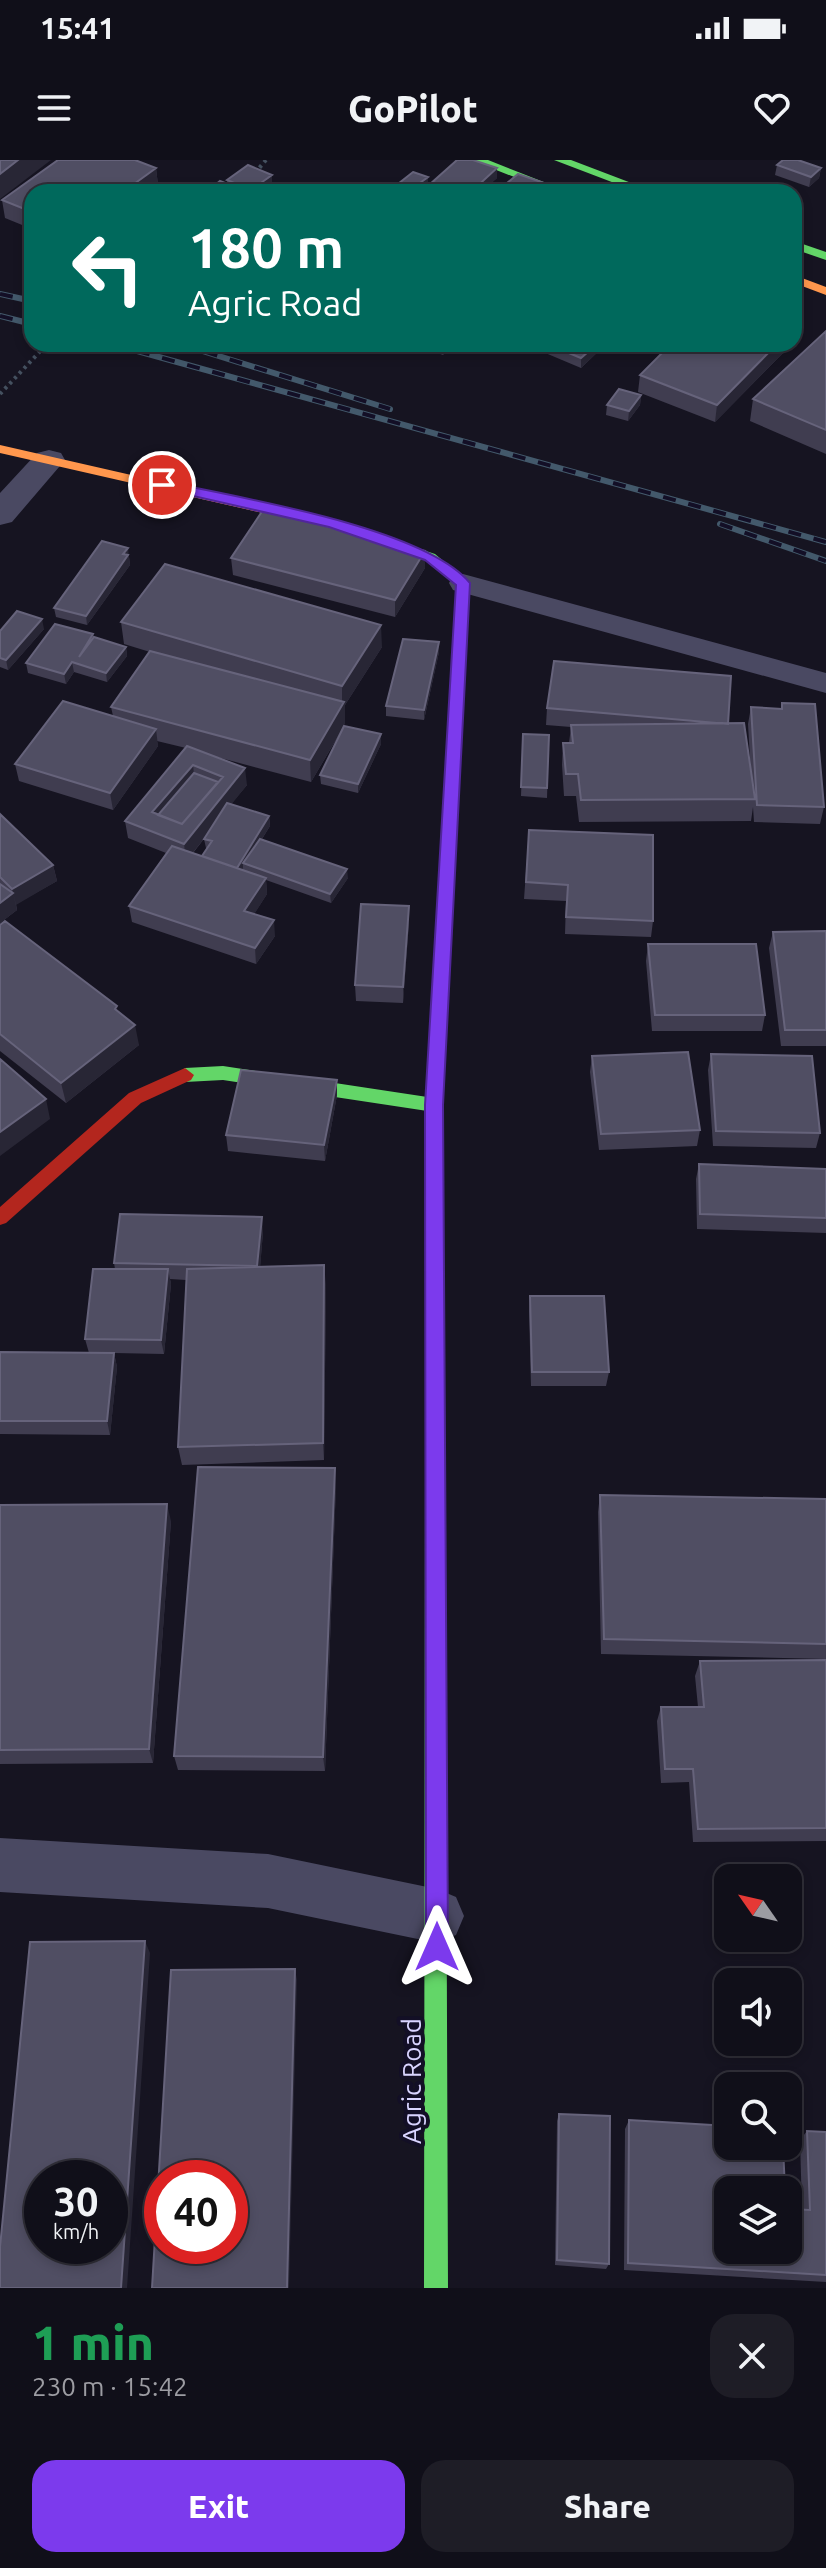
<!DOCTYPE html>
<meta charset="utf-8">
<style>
body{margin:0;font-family:Ubuntu,sans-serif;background:#1e1d26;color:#f1f3f6;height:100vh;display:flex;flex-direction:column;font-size:30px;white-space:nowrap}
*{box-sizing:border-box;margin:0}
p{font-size:26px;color:#9c9ca2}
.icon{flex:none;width:44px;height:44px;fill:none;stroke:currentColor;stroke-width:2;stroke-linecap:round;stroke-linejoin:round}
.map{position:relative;height:2128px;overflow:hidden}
.drawer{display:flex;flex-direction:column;background:#100f19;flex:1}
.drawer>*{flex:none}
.banner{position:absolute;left:24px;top:24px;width:778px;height:168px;border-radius:24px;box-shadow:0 4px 12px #0003,0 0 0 2px #302f38;background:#00695c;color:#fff;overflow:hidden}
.needle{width:52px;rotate:304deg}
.controls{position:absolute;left:714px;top:1704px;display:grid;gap:16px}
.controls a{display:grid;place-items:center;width:88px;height:88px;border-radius:16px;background:#100f19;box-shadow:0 4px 12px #0003,0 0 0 2px #302f38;font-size:40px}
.speed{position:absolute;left:24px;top:2000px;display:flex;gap:16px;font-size:40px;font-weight:700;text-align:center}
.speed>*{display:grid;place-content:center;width:104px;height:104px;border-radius:50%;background:#100f19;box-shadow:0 4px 12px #0003,0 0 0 2px #302f38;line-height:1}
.speed small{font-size:20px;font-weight:400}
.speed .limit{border:12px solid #d22;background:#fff;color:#111}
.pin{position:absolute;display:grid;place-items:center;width:68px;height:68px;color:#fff;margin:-34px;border:4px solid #fff;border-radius:50%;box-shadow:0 2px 8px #0007}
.me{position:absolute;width:88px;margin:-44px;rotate:0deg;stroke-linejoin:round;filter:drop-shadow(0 0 6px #0008)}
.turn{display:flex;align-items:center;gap:28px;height:168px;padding:0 32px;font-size:36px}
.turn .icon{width:104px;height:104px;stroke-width:2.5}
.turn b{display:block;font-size:56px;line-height:68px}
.round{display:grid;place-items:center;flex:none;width:84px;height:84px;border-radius:24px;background:#1e1d26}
.overview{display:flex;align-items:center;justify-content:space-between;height:136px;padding:0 32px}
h1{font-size:48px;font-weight:800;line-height:60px;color:#1e9e55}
.primary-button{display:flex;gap:16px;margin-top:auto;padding:16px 32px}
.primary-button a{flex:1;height:92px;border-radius:24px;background:#7c3aed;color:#fff;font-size:32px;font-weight:800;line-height:92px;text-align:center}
.primary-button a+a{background:#1e1d26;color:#f1f3f6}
.status{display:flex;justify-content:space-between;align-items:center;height:56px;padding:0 40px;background:#100f19;direction:ltr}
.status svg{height:22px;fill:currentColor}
header{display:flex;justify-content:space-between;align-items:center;height:104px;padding:0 32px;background:#100f19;font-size:36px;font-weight:800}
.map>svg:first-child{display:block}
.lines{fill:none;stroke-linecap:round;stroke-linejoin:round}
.path{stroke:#44505f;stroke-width:4;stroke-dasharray:3 4;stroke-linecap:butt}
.lane{fill:#4a4962;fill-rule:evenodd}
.street{fill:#4a4962;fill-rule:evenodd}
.fast{fill:#63d668;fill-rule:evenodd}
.slow{fill:#ff974d;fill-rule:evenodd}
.jam{fill:#b3261e;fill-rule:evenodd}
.rail-casing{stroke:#43596b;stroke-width:6}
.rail{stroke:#130f26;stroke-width:4;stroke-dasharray:13;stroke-linecap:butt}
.wall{fill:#403d50;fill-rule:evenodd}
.shaded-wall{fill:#282635}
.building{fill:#504e63;stroke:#66637b;stroke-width:2;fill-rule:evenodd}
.route{fill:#7c3aed;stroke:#51269a;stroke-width:2}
.labels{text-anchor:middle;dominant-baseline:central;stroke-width:8;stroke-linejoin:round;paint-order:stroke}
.street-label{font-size:26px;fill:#d9d4ff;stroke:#130f26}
</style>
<div class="status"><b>15:41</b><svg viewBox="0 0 49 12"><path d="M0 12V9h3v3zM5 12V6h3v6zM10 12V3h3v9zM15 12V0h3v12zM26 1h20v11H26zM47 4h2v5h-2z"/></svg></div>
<header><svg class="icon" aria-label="menu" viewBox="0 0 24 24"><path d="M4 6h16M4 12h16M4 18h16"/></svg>GoPilot<svg class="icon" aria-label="heart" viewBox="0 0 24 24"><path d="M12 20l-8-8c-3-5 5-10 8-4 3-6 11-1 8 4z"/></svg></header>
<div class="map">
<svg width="826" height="2128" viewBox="0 0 826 2128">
<rect width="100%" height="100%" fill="#161421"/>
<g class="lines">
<path class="path" d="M255,13L266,0
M0,234L47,184"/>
<path class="lane" d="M463,414L826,513V533L453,430L449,423L453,416Z"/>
<path class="street" d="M49,290L61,293L65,300L12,362L0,365V333L37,293Z
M0,1678L268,1694L437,1729L456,1737L464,1756L456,1775L437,1783L268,1748L0,1732Z"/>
<path class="fast" d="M471,0H488L569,32H552Z
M554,0H571L655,32H638Z
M794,81L826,92V100L794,89Z
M346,364L435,394L470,423L446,874L438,881L430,874L456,425L425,400L341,371L339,368Z
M223,906L434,938L443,945L434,952L223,920L185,922L176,915L185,908Z
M435,1308L442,1311L445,1317L448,2128H424L425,1317L428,1311Z"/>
<path class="slow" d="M794,115L826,127V135L794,123Z
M0,285L346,364L353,368L346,372L0,293Z
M438,867L446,874L443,945L445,1317L442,1323L435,1326L428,1323L425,1317V945L430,874Z"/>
<path class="jam" d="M185,908L194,915L191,920L141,943L6,1063L0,1065V1047L129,933Z"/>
<defs>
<path id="rail" d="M0,134L32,141
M0,156L32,164
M112,184L826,382
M180,184L390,249
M720,364L826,401"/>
</defs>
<use href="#rail" class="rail-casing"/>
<use href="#rail" class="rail"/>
</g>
<path class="wall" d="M58,0H135L156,8L158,25L148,32H32V69L5,58L2,40Z
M777,5L821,8L819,18L809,27L775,15Z
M497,8V18L481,32H398V24L428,26Z
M227,20L272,24L262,32H207L227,24Z
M826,171V294L750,261L753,239Z
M413,184H455L443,195Z
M524,184H606L604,185L603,187L581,208Z
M788,188L715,262L638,232L640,215Z
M641,235L640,245L628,261L606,255L607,245Z
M129,397L130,405L87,465L56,457L54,448Z
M231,398L425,408L395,457L233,415Z
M121,462L382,487L345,545L344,566L381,574V584L358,633L321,624L320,615L343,568L311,622L213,596L247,625L231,644L269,656L270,666L262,679L348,718L331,743L266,720L267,734L254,754L275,776L256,804L132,762L129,746L166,693L128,678L125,661L186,588L157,581L158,586L113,650L19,621L15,604L113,556L111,547L150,492L124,484ZM207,675L204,679L206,688H207L202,696L193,693Z
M44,469L8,510L0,507V471Z
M93,474L94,478L126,487L127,496L107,522L74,512L66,524L28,513L26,503Z
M439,482V492L424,560L386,556V546Z
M782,543L824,647L820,664L754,662L753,647L751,661L579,662L576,636H564L562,605L563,583H569L571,567L546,565L547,548L728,564L751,616L748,564L751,547L781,549Z
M523,574L549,575L547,638L521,636Z
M0,654L53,705L57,721L16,744L17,750L0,763Z
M529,670L653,761L651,777L565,774L566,741L524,739Z
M409,762L403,843L356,841L355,825Z
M0,765L118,851L139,885L66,943L0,891Z
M826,771V886H781L769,788L773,772Z
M648,784L765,855L762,871H652L646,801Z
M711,894L820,973L816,988L713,986L708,910Z
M592,896L700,970L697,986L599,990L590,912Z
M337,920V935L325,1001L228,991L226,975Z
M699,1004L826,1009V1073L697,1069L696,1019Z
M263,1072L260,1107L326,1124L324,1300L182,1305L178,1287L186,1120L170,1119L171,1124L164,1194L114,1193L117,1207L110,1275L0,1274V1192L89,1193L85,1179L115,1109L114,1103Z
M530,1136L609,1212L606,1226H531L529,1151Z
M336,1325L325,1611L178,1610L174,1596Z
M600,1335L826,1339V1499L601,1494L598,1352Z
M0,1345L171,1361L153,1603L0,1604Z
M826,1500V1681L693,1682L689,1622L661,1623L657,1561L661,1547H698L695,1516L700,1501Z
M559,1954L609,2104L606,2109L555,2105L557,1961Z
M629,1960L728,2090L802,2050L800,1980L807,1971L826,1972V2122L624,2110L625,1969Z"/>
<path class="shaded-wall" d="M18,0H51L0,39V14Z
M156,8L158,25L148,32H123Z
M497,8V18L481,32H471Z
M821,8L819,18L809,27L811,17Z
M272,15V24L262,32H252L251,30Z
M428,17V27L420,23Z
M443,184H455L443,195Z
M597,184H604L603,187L581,208V198Z
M777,184H789L788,188L715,262L717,245Z
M641,235L640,245L628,261L629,251Z
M128,388L130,405L87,465L86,456Z
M425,391V408L395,457V440Z
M42,459L44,469L8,510L6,500Z
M381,465L382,487L345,545V564L311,622L310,600L342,545V526Z
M439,482V492L424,560V550Z
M126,487L127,496L107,522L106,513Z
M72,502L74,512L66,524L64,514Z
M156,569L158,586L113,650L110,633Z
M381,574V584L358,633V624Z
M193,605L195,622L160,663L152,652Z
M245,608L247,625L186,701L184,684Z
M269,656L270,666L246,704L243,703V708L238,717L237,708Z
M53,705L57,721L16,745L12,729Z
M347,709L348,718L331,743L330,734Z
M266,718L267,734L246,767L244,751Z
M13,733L17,750L0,763V743Z
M409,746V762L403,843V827Z
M274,760L275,776L256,804L255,788Z
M135,865L139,885L66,943L61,923Z
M337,920V935L325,1001L324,985Z
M46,939L50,959L0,996V972Z
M262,1057L263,1072L259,1121L257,1106Z
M324,1105L326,1124L324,1300L323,1283Z
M168,1109L171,1124L164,1194L161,1180Z
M114,1193L117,1207L110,1275L107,1261Z
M335,1308L336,1325L325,1611L323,1597Z
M167,1344L171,1361L153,1603L149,1589Z
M145,1781L150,1793L127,2128H121Z
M295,1809L297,1820L289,2128H287Z"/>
<path class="building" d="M0,0H18L0,14Z
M58,0H135L156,8L123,32H32V52L2,40Z
M457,0H473L497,8L471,32H461L433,22L429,25Z
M783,0H798L821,8L811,17L777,5Z
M248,5L272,15L251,30L227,20Z
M413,12L428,17L420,23L428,26L421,32L398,24Z
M518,14L570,32H496Z
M220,21L248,32H207Z
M433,22L461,32H421Z
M826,171V270L753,239Z
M547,184H597L581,198Z
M671,184H777L717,245L640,215Z
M619,229L641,235L629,251L607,245Z
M263,350L425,391L395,440L231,398Z
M102,381L128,388L123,394L128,395L86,456L54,448Z
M165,404L381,465L342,526L121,462Z
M17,451L42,459L6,500L0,498V471Z
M55,464L93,474L79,497L94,477L126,487L106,513L72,502L64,514L26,503Z
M403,479L439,482L424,550L386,546Z
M150,491L344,542L310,600L111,547Z
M554,501L731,516L728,564L547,548Z
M63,541L156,569L110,633L15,604Z
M782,543L815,544L824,647L757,645L751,547L782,549Z
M744,563L755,639L581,640L578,614H566L563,583H573L571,565Z
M344,566L381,574L358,624L320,615Z
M523,574L549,575L547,628L521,627Z
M187,586L245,608L184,684L125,661ZM193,605L223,617L182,664L152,652Z
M194,613L218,622L182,664L158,655Z
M227,643L269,656L237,708L202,696L212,681L204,679Z
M0,654L53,705L12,729L0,717Z
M529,670L653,675V761L566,757L568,725L526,722Z
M260,679L347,709L330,734L243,703Z
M172,686L266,718L244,751L274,760L255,788L129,746Z
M0,724L13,733L0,743Z
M361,744L409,746L403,827L355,825Z
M5,761L117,846L115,849L135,865L61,923L0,874V765Z
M826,771V870H785L773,772Z
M648,784H756L765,855H655Z
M688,892L700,970L601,974L592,896Z
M711,894L812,896L820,973L716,971Z
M0,899L46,939L0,972Z
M241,910L337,920L324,985L226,975Z
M699,1004L826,1009V1058L700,1054Z
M120,1054L262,1057L257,1106L114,1103Z
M324,1105L323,1283L178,1287L187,1109Z
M93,1109H168L161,1180L85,1179Z
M530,1136H604L609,1212H532Z
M0,1192L114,1193L107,1261H0Z
M198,1307L335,1308L323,1597L174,1596Z
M600,1335L826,1339V1484L604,1479Z
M167,1344L149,1589L0,1590V1345Z
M826,1500V1668L698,1669L693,1609H665L661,1547H704L700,1501Z
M145,1781L121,2128H0V2087L30,1782ZM42,2018H110V2086H42Z
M295,1809L287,2128H152L171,1810ZM162,2018H230V2086H162Z
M559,1954L610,1956L609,2104L557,2100Z
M629,1960L728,1966V1986H783L785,2030H728V2090H788V2049L810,2050L807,1971L826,1972V2115L628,2103Z"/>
<path class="route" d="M162,321C236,337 424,367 470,423L443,945L448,1787L445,1795L437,1798L429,1795L426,1787L425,945L456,425L425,400L329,367L158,328L156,325Z"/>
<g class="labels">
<g class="street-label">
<text transform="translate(411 1921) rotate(-90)">Agric Road</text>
</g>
</g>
</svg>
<div class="controls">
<a><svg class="needle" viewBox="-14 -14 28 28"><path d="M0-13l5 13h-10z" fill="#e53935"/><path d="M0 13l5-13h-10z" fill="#9c9ca2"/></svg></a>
<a><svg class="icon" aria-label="sound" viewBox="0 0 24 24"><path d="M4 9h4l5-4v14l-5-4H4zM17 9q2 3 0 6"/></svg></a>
<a><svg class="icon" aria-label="search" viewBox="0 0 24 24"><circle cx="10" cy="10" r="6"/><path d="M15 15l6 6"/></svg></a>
<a><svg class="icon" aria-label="layers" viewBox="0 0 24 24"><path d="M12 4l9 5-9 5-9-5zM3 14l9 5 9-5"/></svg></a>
</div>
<div class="speed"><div>30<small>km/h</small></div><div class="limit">40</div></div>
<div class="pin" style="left:162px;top:325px;background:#d93025"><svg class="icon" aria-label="arrive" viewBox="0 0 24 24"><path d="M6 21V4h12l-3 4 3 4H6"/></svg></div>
<svg class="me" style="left:437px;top:1787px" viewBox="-20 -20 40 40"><path d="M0-17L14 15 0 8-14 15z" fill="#7c3aed" stroke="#fff" stroke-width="4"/></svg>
<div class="banner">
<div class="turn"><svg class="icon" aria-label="left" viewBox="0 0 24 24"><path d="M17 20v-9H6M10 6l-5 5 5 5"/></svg><div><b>180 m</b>Agric Road</div></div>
</div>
</div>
<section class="drawer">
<div class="overview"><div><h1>1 min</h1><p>230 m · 15:42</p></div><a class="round"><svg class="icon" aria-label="close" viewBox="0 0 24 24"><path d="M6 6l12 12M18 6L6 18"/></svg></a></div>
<div class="primary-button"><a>Exit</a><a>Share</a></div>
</section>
